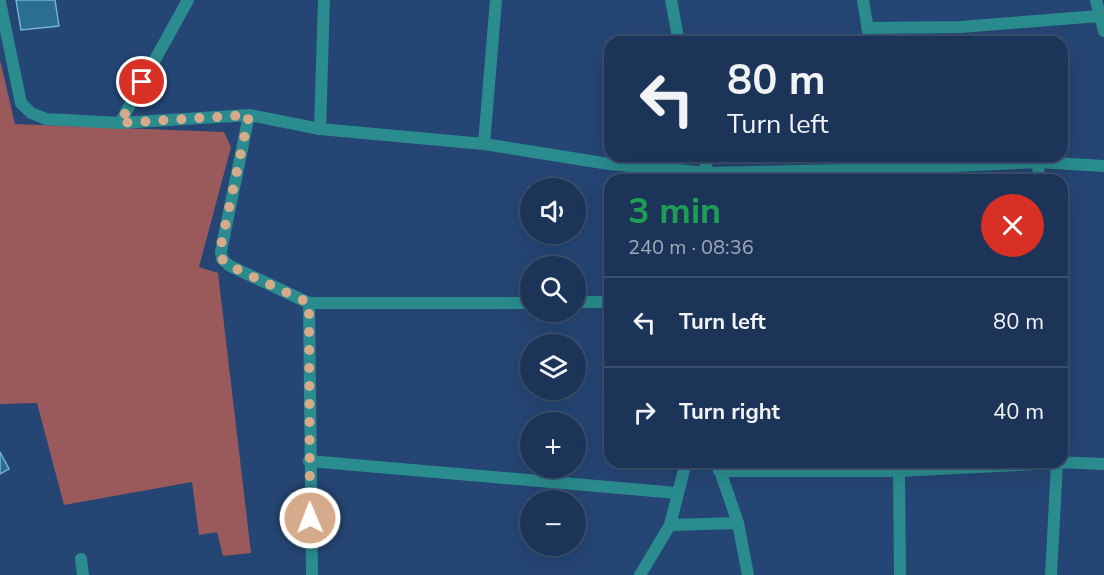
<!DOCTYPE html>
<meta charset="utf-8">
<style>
body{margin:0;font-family:"Nunito Sans",sans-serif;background:#293f61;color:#f1f3f6;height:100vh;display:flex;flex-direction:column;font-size:22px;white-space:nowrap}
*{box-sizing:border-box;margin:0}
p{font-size:20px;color:#a0aaba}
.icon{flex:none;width:33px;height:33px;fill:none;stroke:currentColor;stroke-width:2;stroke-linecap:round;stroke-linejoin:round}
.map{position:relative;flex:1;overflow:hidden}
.details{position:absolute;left:604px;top:174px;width:464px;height:294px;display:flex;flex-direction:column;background:#1c3457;border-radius:18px;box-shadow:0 6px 24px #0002,0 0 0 2px #3a4f6d}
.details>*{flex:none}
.banner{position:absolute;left:604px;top:36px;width:464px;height:126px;border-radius:18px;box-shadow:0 6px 24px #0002,0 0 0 2px #3a4f6d;background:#1c3457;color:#f1f3f6;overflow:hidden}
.buttons{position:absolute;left:520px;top:178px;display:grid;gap:12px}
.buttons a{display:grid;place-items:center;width:66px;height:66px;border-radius:50%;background:#1c3457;box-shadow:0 6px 24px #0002,0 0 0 2px #3a4f6d;font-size:30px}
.pin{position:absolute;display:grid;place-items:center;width:51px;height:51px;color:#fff;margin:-26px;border:3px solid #fff;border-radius:50%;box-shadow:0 2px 6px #0007}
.me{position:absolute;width:66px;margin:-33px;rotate:359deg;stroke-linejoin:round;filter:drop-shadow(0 0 4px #0008)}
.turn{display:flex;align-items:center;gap:21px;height:126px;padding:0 24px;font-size:27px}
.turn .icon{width:78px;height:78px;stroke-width:2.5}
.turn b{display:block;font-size:42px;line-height:51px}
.round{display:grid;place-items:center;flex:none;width:63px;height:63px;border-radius:32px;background:#293f61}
.overview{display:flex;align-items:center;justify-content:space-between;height:102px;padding:0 24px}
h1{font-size:36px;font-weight:700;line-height:45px;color:#1e9e55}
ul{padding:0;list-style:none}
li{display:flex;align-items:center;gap:18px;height:90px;padding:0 24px;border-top:2px solid #3a4f6d}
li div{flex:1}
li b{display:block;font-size:22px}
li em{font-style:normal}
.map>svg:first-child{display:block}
.green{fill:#9a595b}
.building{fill:#2c6d93;stroke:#71b2db;stroke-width:1.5}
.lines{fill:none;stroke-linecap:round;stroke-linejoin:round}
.street{stroke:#2a8c8f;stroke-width:12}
.route{stroke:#d6ab8b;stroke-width:10;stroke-dasharray:0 18}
</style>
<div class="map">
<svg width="1104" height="575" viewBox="0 0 1104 575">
<rect width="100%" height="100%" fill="#254574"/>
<path class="green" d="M0,60L15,124L224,132L231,147L199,267L218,273L251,553L223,556L217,532L199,535L192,482L64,505L37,403L0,404Z"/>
<path class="building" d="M16,0H55L59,26L21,30Z
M0,452L9,469L0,474Z"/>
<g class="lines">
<path class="street" d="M671,0L679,42
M863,0L870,42
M1096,0L1104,31
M0,2L21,103L31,113L46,119L120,123L249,115L320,129L484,144L609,164L708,173L893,169L891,156
M867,28L961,27L1099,16
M249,115L221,251L222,259L230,266L309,303H531
M120,123L188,0
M320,129L324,0
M484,144L496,0
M704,156L709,178
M622,161L646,156
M1038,162L1039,180
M893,169L1038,162L1104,166
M576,302H610
M309,303L312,575
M309,461L677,493
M717,462L738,523L748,575
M1057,462L1104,464
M719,471H899L1057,463L1051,575
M899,471L900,575
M670,525L738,523
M81,559L83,575
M640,575L670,525L686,462"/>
</g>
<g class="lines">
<path class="route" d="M142,82L120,123L249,115L220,250L222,259L230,266L309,303L310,518"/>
</g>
</svg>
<div class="buttons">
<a><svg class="icon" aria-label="sound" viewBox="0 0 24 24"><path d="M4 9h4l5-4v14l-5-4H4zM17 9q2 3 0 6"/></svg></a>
<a><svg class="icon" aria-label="search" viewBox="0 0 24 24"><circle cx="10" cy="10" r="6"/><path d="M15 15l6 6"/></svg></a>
<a><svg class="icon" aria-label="layers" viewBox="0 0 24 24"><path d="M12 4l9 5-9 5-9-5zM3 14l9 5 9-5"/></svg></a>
<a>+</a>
<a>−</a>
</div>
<div class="pin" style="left:142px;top:82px;background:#d93025"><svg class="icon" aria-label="arrive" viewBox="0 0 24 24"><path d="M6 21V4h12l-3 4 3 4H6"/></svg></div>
<svg class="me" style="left:310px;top:518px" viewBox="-20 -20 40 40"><circle r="17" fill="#d6ab8b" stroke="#fff" stroke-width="3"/><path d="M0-11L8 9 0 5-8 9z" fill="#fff"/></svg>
<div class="banner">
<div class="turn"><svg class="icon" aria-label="left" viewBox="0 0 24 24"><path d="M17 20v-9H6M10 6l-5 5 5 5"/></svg><div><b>80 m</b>Turn left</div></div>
</div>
<section class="details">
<div class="overview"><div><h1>3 min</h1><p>240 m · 08:36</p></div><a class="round" style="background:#d93025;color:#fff"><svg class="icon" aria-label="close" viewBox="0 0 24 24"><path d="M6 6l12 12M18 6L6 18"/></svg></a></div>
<ul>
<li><svg class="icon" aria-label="left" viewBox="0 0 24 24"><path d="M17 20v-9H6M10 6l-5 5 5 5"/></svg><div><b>Turn left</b></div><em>80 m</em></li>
<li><svg class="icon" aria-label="right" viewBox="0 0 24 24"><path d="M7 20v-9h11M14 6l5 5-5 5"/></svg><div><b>Turn right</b></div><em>40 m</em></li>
</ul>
</section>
</div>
